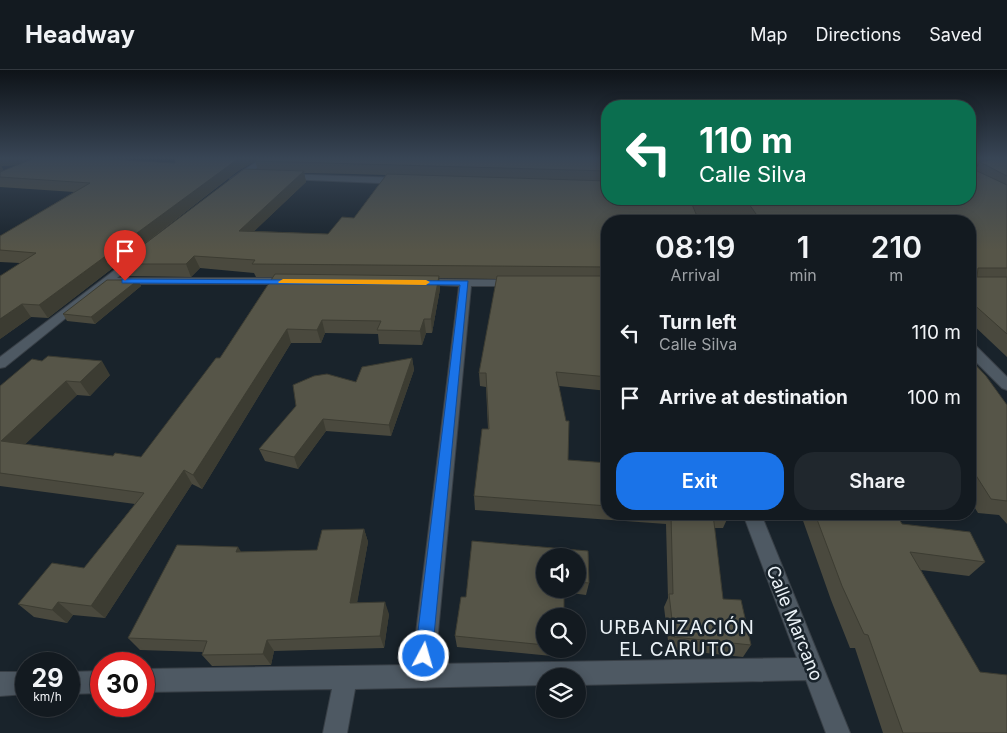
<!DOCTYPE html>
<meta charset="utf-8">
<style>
body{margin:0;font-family:Inter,sans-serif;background:#20272d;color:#f1f3f6;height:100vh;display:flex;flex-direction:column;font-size:19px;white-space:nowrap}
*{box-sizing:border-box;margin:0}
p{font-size:16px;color:#9da1a5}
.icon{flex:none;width:28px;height:28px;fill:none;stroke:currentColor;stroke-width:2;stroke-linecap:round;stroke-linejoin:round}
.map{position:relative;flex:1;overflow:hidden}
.details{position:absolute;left:601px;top:145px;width:375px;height:305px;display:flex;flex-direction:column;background:#131a20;border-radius:20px;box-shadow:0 2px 12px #0003,0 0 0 1px #32383e}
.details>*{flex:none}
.hud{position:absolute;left:601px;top:30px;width:375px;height:105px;border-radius:20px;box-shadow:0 2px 12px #0003,0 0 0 1px #32383e;background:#0b6e4f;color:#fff;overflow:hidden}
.controls{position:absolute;left:536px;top:478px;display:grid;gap:10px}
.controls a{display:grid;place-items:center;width:50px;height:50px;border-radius:50%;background:#131a20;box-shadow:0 2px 12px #0003,0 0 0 1px #32383e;font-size:25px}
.speed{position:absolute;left:15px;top:582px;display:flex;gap:10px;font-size:25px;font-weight:700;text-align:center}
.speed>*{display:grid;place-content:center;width:65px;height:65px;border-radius:50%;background:#131a20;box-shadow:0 2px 12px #0003,0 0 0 1px #32383e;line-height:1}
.speed small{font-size:12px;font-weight:400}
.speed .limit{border:8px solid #d22;background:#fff;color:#111}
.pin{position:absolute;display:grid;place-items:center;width:42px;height:42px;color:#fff;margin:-51px -21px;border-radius:50% 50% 50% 0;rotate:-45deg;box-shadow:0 0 5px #0007}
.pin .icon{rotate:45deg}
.me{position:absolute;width:55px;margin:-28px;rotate:6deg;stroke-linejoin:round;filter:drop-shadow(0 0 4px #0008)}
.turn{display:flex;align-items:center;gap:18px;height:105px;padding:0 15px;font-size:22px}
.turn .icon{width:65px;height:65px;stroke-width:2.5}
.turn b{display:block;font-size:35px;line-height:42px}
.eta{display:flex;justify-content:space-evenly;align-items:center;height:85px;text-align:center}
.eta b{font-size:30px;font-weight:600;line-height:35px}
.cta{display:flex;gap:10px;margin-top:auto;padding:10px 15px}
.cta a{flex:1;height:58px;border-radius:20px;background:#1a73e8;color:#fff;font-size:20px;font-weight:600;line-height:58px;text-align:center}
.cta a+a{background:#20272d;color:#f1f3f6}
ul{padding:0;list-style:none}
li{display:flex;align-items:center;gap:15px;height:65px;padding:0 15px}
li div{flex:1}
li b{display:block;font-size:19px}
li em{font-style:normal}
header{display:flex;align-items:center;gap:30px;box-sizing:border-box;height:70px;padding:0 25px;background:#131a20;border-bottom:1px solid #32383e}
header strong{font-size:24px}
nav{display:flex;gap:28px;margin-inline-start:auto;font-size:18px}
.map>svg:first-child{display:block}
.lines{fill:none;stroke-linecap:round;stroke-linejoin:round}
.street-casing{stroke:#383f46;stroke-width:2}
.street{fill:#4e5963;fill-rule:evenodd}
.wall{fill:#4a493e;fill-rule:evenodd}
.shaded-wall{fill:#3c3c32}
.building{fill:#565548;stroke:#3c3c32}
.route{fill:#1a73e8;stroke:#114b97}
.slow{fill:#f59e0b}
.labels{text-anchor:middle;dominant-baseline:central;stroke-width:5;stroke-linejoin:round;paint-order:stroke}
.near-street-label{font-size:18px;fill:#ebf2f7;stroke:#19232b}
.near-neighbourhood-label{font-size:19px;letter-spacing:1px;fill:#ebf2f7;stroke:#19232b}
</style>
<header>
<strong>Headway</strong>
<nav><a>Map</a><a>Directions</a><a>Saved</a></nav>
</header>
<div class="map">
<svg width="1007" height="663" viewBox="0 0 1007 663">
<rect width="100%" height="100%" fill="#19232b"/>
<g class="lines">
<defs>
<path id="street" d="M262,88H271L236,113H230V109Z
M283,104L403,108L407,111L403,114L286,109L282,106Z
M136,184L141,187L140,189L117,208H289L295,211L289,214H108L5,297L0,298V287Z
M419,209L516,210L522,213L516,216H471L435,594L797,588L743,444H761L850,663H826L806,610L578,615V606H545V615L355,619L347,663H323L332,619L144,622V599L412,595L459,216L415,214V210Z
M970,274L975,275L1007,307V320L1002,318L970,286Z
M101,601V623L69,624V602Z
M0,602H26V624L0,626Z"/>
</defs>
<use href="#street" class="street-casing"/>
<use href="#street" class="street"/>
</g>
<path class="wall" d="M0,88L27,90L175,93V88H608V129L970,88H1007V287L970,252V151H749L746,146L696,144L608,151V321L559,316L568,390L608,393V444H729V445L723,458H714L723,529L751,575L743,587L669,579L664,537L668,528L666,454L475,440L474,426L488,359L486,317L480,316L479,303L497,209L439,208L440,219L432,263H426L422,275L379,274L378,264L325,263L321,273H291L202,419L192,414L105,548L73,545L67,553L34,547L18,534L84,498L135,434L0,416V316L110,305L90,326L77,325L25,374L113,386L141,387L220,288L273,207H256L254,203L200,198L191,207L124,206L118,194L48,248L31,247L0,269L20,193L0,192V166L74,122L0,117ZM255,91L258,100L137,180L238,101ZM979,94L975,100V95ZM17,95L4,101L1,96ZM304,103L353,104L386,105L354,148L328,164L254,161L306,112Z
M138,210L141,216L95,254L67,251L63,244Z
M412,288L414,300L391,366L326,361L298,399L265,391L259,379L356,312Z
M970,289L1007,335V454L999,445L978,443L970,430Z
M795,444H896L902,454L985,492L969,506L921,500L1007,663H883L855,578H850L831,530L801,445H796Z
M364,459L368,472L357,532L389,544L384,578L274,581L271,595L212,596L202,585L203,582L140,580L128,568L241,482L317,480Z
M472,471L588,481L589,513L586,525L564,522V546H545V579H563L562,587L457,577L455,566L461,527H466ZM545,486H578V519H545Z"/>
<path class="shaded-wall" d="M0,88H26L29,94L1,96L5,104L0,107Z
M241,88H261L238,101L48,248L39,235L235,91Z
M973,88H1007L980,92L979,94L970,96Z
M304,101L306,112L243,172L239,161Z
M194,186L200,198L191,207L186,194Z
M439,206L440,219L432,263L431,249Z
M138,210L141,216L95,254L91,247Z
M22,234L31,247L0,269V249Z
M424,249L426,263L422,275L420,261Z
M322,250L325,263L321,273L317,260Z
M287,259L291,273L202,419L193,405Z
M412,288L414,300L391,366L389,355Z
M102,291L110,305L90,326L80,312Z
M66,311L77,325L14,385L1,371Z
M323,349L326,361L298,399L294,387Z
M184,400L192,414L105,548L91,536Z
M364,459L368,472L355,545L350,533Z
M238,477L246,489L236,482Z
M58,532L73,545L67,553L52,540Z
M385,532L389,544L384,578L380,566Z
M267,570L274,581L271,595L263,584Z"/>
<path class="building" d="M34,88H91L175,93V88H241L235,91L39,235L22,234L0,249V206L36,183L0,180V166L90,113L0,107V102Z
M259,88H608V101L255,91Z
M970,88H974L975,100L1007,115V198H978L977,207H1007V264L970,231V151H761L749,134L691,132L699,151H608V197L252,194L255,190L194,186L186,194H118L244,99L304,101L239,161L328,164L342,147L354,148L387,104L608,111V129H970Z
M1000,88H1007V106L980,92Z
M275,204L439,206L431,249H424L420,261L377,260L381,251L322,250L317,260L287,259L193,405L184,400L91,536L58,532L52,540L18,534L52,493L84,498L144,423L0,403V316L32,289L42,291L48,286L102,291L80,312L66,311L1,371L113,386L115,383L141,387L216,288H220Z
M497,206H608V307L556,302L566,351H569L568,390L608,393V436L474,426L482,359H489L486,303H479Z
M107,210H138L91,247L63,244Z
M412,288L389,355L323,349L294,387L259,379L296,336L293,315L314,306L327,304L356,312L362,297Z
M970,289L986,306L1007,335V431L991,429L970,396Z
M671,444H729V445L713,444L723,529L741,530L751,575L674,567L669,524H673Z
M815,444H896L902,454L970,462L985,492L910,482L980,602L1007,605V663H903L868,565L864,564L842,516Z
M364,459L350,533L385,532L380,566L267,570L263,584L202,585L207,571L128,568L177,475L238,477L236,482L317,480L322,460Z
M472,471L588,481L589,513L578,512V486H545V519H564V546H545V575L455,566L461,527H466Z"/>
<linearGradient id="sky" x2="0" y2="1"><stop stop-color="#0e1318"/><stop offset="0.49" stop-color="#384555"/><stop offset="1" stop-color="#384555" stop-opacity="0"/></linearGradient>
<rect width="1007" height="180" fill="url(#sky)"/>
<path class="route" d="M122,209L468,211L432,586L430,592L424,595L418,592L415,586L460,215L125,213H122Z"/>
<path class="slow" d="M283,209L426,210L430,212L426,215L279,213L278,212Z"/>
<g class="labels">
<g class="near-street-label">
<text transform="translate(795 553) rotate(68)">Calle Marcano</text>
</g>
<g class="near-neighbourhood-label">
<text x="677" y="557">URBANIZACIÓN<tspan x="677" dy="22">EL CARUTO</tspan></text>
</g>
</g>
</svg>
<div class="controls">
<a><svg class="icon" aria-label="sound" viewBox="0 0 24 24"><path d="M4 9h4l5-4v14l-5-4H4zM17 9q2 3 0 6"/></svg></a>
<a><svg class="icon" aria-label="search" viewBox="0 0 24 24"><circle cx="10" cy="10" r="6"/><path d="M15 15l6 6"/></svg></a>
<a><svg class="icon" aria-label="layers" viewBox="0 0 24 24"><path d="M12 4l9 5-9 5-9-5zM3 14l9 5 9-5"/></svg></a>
</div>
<div class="speed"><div>29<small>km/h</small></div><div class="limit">30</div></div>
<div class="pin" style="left:125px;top:211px;background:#d93025"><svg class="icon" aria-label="arrive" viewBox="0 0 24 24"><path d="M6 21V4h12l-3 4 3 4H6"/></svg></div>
<svg class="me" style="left:424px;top:586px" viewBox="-20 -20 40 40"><circle r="17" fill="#1a73e8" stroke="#fff" stroke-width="3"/><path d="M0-11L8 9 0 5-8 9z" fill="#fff"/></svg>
<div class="hud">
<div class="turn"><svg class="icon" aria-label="left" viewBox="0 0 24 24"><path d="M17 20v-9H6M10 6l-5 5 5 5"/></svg><div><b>110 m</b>Calle Silva</div></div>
</div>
<section class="details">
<div class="eta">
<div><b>08:19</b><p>Arrival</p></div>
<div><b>1</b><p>min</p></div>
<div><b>210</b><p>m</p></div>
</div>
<ul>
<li><svg class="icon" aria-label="left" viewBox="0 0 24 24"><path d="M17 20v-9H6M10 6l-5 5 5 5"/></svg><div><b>Turn left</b><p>Calle Silva</p></div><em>110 m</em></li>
<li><svg class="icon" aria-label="arrive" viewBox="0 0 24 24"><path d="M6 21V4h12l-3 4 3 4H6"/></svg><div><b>Arrive at destination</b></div><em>100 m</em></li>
</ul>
<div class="cta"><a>Exit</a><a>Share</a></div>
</section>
</div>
